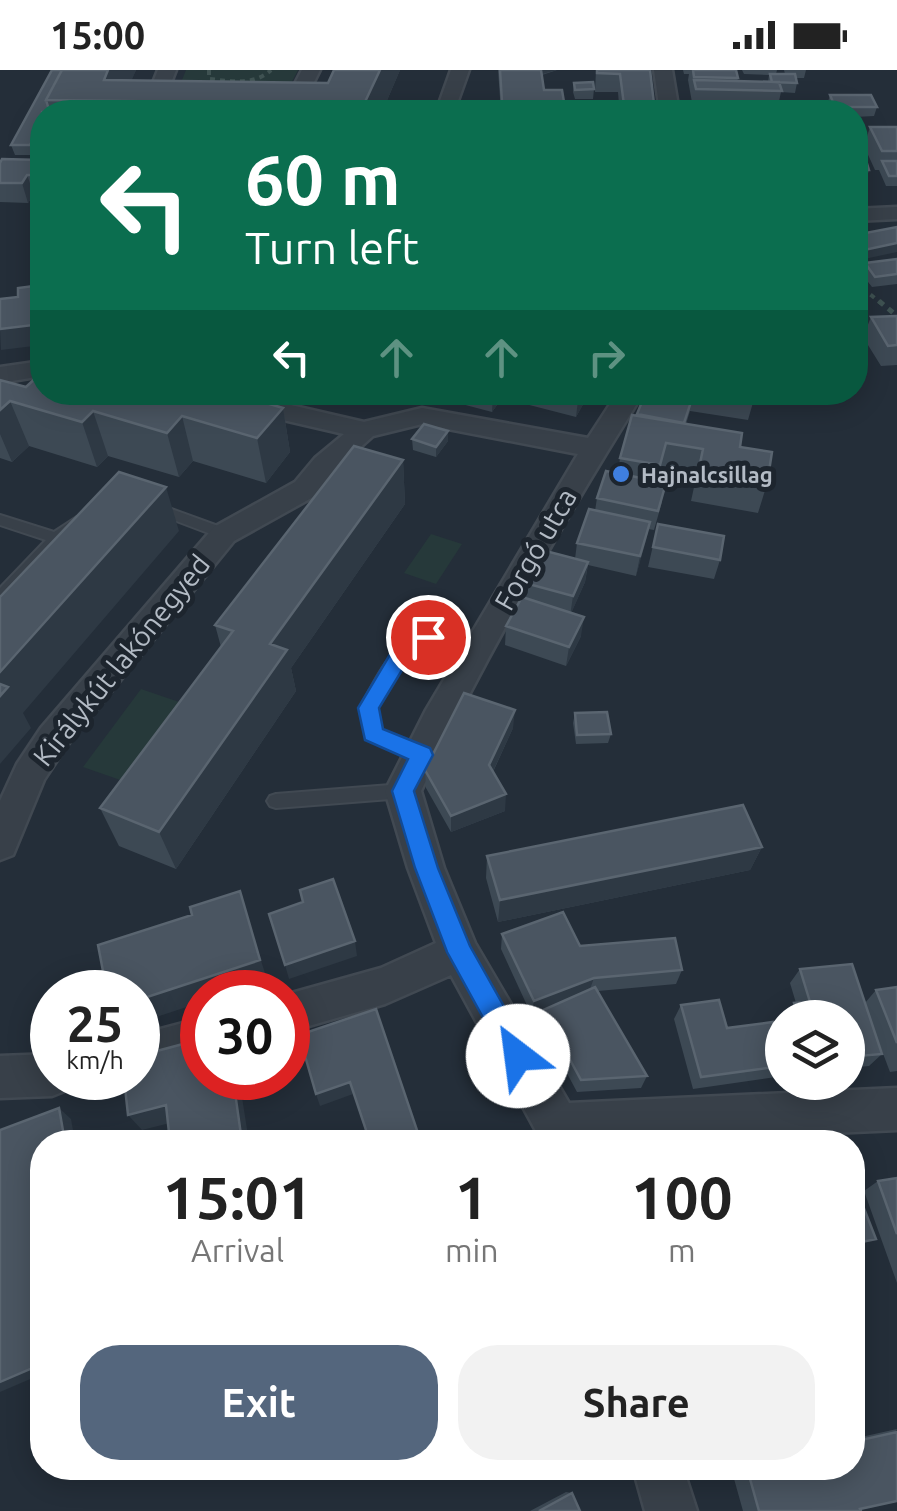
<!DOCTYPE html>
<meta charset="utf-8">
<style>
body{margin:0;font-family:Ubuntu,sans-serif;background:#f2f2f2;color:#222;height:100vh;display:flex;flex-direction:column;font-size:38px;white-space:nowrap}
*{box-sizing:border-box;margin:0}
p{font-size:32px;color:#767676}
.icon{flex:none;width:55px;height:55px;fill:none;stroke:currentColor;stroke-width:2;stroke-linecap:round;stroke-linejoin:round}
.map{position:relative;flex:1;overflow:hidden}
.side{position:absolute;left:30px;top:1060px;width:835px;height:350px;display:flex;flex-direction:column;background:#fff;border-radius:40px;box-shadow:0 5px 25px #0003}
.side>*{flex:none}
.guide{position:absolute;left:30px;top:30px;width:838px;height:305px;border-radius:40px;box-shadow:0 5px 25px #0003;background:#0b6e4f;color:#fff;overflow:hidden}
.buttons{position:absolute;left:765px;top:930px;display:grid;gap:20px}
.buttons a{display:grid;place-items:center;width:100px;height:100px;border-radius:50%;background:#fff;box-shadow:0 5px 25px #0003;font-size:50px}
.speed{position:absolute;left:30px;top:900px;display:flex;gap:20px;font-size:50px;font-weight:700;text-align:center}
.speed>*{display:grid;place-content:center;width:130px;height:130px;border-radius:50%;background:#fff;box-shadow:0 5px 25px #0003;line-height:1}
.speed small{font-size:25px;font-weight:400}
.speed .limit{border:15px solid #d22;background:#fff;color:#111}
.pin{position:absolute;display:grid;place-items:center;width:85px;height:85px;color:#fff;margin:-42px;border:5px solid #fff;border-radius:50%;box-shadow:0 2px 10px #0007}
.me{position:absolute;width:110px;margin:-55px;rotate:330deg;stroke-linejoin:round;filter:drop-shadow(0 0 8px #0008)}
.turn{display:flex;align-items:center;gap:35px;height:210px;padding:0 50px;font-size:45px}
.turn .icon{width:130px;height:130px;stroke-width:2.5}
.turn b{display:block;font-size:70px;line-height:85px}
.lanes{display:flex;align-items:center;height:95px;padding:0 50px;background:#0003;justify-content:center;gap:50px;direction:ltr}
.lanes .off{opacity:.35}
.eta{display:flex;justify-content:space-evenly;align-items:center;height:170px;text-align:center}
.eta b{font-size:60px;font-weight:700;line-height:70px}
.button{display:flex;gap:20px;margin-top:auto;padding:20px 50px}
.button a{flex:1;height:115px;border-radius:40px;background:#54667d;color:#fff;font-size:40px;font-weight:700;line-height:115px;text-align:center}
.button a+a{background:#f2f2f2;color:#222}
.status{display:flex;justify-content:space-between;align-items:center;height:70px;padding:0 50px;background:#fff;direction:ltr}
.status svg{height:28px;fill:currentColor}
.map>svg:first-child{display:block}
.green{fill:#26393a}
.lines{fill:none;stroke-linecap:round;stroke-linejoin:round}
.service-casing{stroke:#414952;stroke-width:4}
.minor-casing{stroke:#414952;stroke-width:5}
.path-far1{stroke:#3f5252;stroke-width:4;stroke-dasharray:5 5;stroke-linecap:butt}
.path{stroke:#3f5252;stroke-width:5;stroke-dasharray:6 6;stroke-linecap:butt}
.service{fill:#384049;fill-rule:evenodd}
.minor{fill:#384049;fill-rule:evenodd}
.wall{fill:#3d4954}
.shaded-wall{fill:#2e3944}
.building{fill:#4a5561;stroke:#5a6570;stroke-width:2.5}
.route{fill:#1a73e8;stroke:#114b97;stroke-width:2.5}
.shop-dot{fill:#3f7fe0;stroke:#1d252e;stroke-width:4}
.labels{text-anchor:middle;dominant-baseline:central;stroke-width:10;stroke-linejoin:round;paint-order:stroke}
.far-poi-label{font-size:22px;font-weight:bold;fill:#b3bbc5;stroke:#1d252e;text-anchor:start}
.street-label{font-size:28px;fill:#b3bbc5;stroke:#1d252e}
</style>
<div class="status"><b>15:00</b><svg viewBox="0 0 49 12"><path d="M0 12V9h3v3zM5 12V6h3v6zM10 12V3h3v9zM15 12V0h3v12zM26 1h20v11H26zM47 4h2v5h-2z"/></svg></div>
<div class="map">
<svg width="897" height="1441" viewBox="0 0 897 1441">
<rect width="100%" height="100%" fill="#242e39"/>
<path class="green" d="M186,0H298L283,29L174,30Z
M431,464L462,474L436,514L404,503Z
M141,619L185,634L129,713L83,697Z"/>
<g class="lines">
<defs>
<path id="service" d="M155,433L229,460L231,464L224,469L150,441L148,438Z
M0,445L54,462L77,447L84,452L61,472L5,531L0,532V518L46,470L0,455Z
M436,563L483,565L491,571C474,587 435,565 413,583C396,596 387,621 376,638L381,660L428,680L431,685L428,690L422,692L367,669L360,638C380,602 391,570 436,563Z
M403,714L409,716L412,721L409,726L403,728L276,738L270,736L267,731L270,726L276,724Z"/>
<path id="minor" d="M158,0H176L163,33L177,42H154L144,35Z
M302,0H320L303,34L294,42H273L286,31Z
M451,0H469L454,42H436Z
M654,0H672L679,42H660Z
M897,137V149L855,151V139Z
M42,291V306L0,313V297Z
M185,322H234L364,352L422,338L588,368L618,322H644C563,452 486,584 421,721L444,798L475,873L569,1033L897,1018V1060L640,1072H542L451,905L385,934L288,962V924L381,898L436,873L408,798L385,721L426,640L578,384L422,354L373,366L335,400L315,426L234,471L65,678L44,710L13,785L0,790V731L17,694L41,658L214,457L295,412L315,388L344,364L188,328Z
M202,948V988L138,1005V965Z
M52,984V1008H72L67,1020L52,1026L0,1028V986Z
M633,1398H683L697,1441H645Z"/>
</defs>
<use href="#service" class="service-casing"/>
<use href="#minor" class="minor-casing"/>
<path class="path-far1" d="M209,0V9C231,11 254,16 271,0
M855,212L882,234"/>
<path class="path" d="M879,231L897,246"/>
<use href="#service" class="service"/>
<use href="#minor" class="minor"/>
</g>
<path class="wall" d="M52,0H136L131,10L328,13L334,0H400L382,42H42V67L33,85H15L11,75Z
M498,0H557L542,5L544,20L564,32L563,42H501Z
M596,0H650L655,42H602L603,35H619L618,22H595Z
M683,0H736L738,11L768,12L769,5L744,4L742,0H777L776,4H785L784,0H806L804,8H796L797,13L795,23L781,22L777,40L693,38L688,10L689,4H684Z
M574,13L594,19L593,29H575L573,22Z
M830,25L877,37L874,46L855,47V42H831L827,35Z
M870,57H897V116H886L879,100H875L864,76Z
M855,65L869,100L863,120L855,119Z
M42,90V124H34L28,133L0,132V93Z
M897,189V214L872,217L861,203L865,193Z
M897,246V295L881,296L863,267L871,247Z
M0,310L42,322L283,338L290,382L266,413L193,391L179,407L108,386L97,397L29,376L12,392L0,388Z
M309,322H335L331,328Z
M373,322H590L576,347L502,328L492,342L420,323L413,333Z
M646,322H756L748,350L690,341L686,354L740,377L767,414L758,443L691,431L696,408L660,401L657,411L662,432L654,460L648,459L636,506L588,495L585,512L571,543L581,566L566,596L505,575L506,556L520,532L521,512L575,489L577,473L595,441L597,428L618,403L620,388Z
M412,369L448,371L436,387L413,380Z
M403,390L405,434L291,598L296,621L176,799L119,776L100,738L221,577L215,555Z
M658,454L720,490L714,509L648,497Z
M575,643L611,664L608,673L576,674L573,653Z
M513,658L493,702L505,741L451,762L426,718L425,700Z
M762,777L750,800L498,852L486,808L487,786Z
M502,864L580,876L682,900L676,914L598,921L647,1006L641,1018L577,1022L540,953L543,940L546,939L531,944L501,879Z
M800,899L865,933L876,920L897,917V1001L890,1002L868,944L882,984L869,996L848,998V948H784L794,933H796L790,913Z
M681,935L782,983V1000L776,1007L693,1019L674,949Z
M897,1108V1213L864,1121L878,1111Z
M897,1359L861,1441H743L731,1398H852V1369Z
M566,1422L572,1423L580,1441H530Z"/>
<path class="shaded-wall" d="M108,0H136L123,31L104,10Z
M380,0H400L382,42H364V34Z
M539,0H557L539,5Z
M42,52V67L33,85L30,75Z
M27,105L34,124L28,133L22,113Z
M897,173V182L855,191V182Z
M42,254V275L1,280L0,259Z
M412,322L420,323L413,333Z
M493,322H502V328L492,342Z
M579,322H590L576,347Z
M10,331L29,376L12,392L0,364V340Z
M283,338L290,382L266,413L257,368Z
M93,341L108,386L97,397L82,352Z
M182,346L193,391L179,407L167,363Z
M448,361V371L436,387V377Z
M403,390L405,434L291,598L296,621L176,799L159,762L270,574Z
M166,417L179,461L23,643L31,658L0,694V602Z
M650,452L646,471L636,506L640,486Z
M588,492L585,512L570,546L573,526Z
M584,547L581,566L566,596L569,577Z
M515,640L513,658L488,712L489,695Z
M506,724L505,741L451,762V746Z
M762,777L750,800L498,852L500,830Z
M240,821L267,910L229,922H202V932L138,953V930Z
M355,871L357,886L289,909L285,895Z
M594,908L589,922L531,944L534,931Z
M233,1008H239L249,1072H242Z
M350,1012L353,1024L320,1036L316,1024Z
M166,1035L178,1051L142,1060L128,1045Z
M59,1038L71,1049L75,1072H65Z
M42,1294V1304L0,1322V1312Z"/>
<path class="building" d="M52,0H62L46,30L49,40L47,42H42V52L30,75H11Z
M62,0H108L104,10L328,13L334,0H380L364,34L46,30Z
M500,0H541L544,20H562L564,32H502Z
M597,0H650L655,42H603V35H624L620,4L597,3Z
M693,0H736L738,8L694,7Z
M770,4H795L797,13L772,12Z
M694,10L779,12L782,21L696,19Z
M593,12L594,19L575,20L574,13Z
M830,25H871L877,37H835Z
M714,39L715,42H692L691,40Z
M870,57H897V81H882Z
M855,65H858L869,100H855Z
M2,89L42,90V105H27L22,113H0V93Z
M882,91H897V106H889Z
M897,157V173L855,182V165Z
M897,189V204L875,207L865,193Z
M42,215V254L0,259V229L18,227V218Z
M897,246V275L888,276L871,247Z
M42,302V322H160L195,332L204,322H229L283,338L257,368L182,346L167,363L93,341L82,352L10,331L0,340V310L26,317Z
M646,322H661L692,329L684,353L637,344Z
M708,322H756L754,330Z
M632,345L742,363L740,377L772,382L767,414L698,403L703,379L666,373L660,395L620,388Z
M424,354L448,361L436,377L412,369Z
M354,376L403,390L270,574L287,580L159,762L100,738L233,561L215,555Z
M606,401L666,413L658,441L597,428Z
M119,402L166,417L0,602V527Z
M589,439L650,452L640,486L577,473Z
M658,454L724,466L720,490L653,477Z
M538,479L588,492L573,526L521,512Z
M522,527L584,547L569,577L506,556Z
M0,614L8,617L0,626Z
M464,623L515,640L489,695L506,724L451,746L425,700Z
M607,642L611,664L577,665L575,643Z
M743,735L762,777L500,830L487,786Z
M333,809L355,871L285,895L269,844L303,832L300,820Z
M240,821L260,890L138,930V922H107L98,875L192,845L190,837Z
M563,842L580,876L675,868L682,900L594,908L534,931L502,864Z
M852,894L882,984L848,987V948H798L794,933L810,932L800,899Z
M595,917L647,1006L581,1010L543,940Z
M897,917V973L876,920Z
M719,930L727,958L773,952L782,983V996L701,1007L681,935Z
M376,939L421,1072H370L350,1012L316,1024L299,965Z
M202,969V1008H233L242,1072H170L166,1035L128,1045L124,1008H138V986Z
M59,1038L65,1072H42V1294L0,1312V1060Z
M897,1108V1164L878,1111Z
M856,1118L876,1169L852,1174V1119Z
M897,1362V1431L860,1439L861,1441H759L747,1398H852V1372Z
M534,1398H550L537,1404Z
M572,1423L580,1441H539Z"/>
<path class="route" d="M428,559L438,567L435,572L413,582L379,638L383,659L430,678L433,685L414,721L438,798L470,876L532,986L528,995L518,999L509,995L447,882L415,798L392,721L408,689L365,670L358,638L398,571Z"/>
<circle class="shop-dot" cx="621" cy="404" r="10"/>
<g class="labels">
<g class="far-poi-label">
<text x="641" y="404">Hajnalcsillag</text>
</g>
<g class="street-label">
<text transform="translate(535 479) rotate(-60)">Forgó utca</text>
<text transform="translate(121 590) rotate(-51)">Királykút lakónegyed</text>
</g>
</g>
</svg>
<div class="buttons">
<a><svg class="icon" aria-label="layers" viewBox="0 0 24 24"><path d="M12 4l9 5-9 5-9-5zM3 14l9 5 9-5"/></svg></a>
</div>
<div class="speed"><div>25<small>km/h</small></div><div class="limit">30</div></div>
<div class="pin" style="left:428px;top:567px;background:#d93025"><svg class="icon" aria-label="arrive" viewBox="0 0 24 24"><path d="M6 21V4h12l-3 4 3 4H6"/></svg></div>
<svg class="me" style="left:518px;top:986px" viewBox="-20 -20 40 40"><circle r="19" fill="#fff"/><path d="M0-13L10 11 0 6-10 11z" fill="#1a73e8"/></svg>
<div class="guide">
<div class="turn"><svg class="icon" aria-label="left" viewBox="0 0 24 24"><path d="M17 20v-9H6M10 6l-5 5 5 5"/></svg><div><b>60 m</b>Turn left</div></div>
<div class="lanes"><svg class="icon" aria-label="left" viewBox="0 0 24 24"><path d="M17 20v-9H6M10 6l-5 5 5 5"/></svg><svg class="icon off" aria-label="ahead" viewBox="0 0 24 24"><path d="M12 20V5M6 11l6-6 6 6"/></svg><svg class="icon off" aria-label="ahead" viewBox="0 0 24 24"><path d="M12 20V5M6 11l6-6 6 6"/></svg><svg class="icon off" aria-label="right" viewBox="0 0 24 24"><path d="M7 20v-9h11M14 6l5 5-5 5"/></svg></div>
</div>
<section class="side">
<div class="eta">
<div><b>15:01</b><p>Arrival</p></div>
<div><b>1</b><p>min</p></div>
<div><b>100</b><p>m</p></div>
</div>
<div class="button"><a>Exit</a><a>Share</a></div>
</section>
</div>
